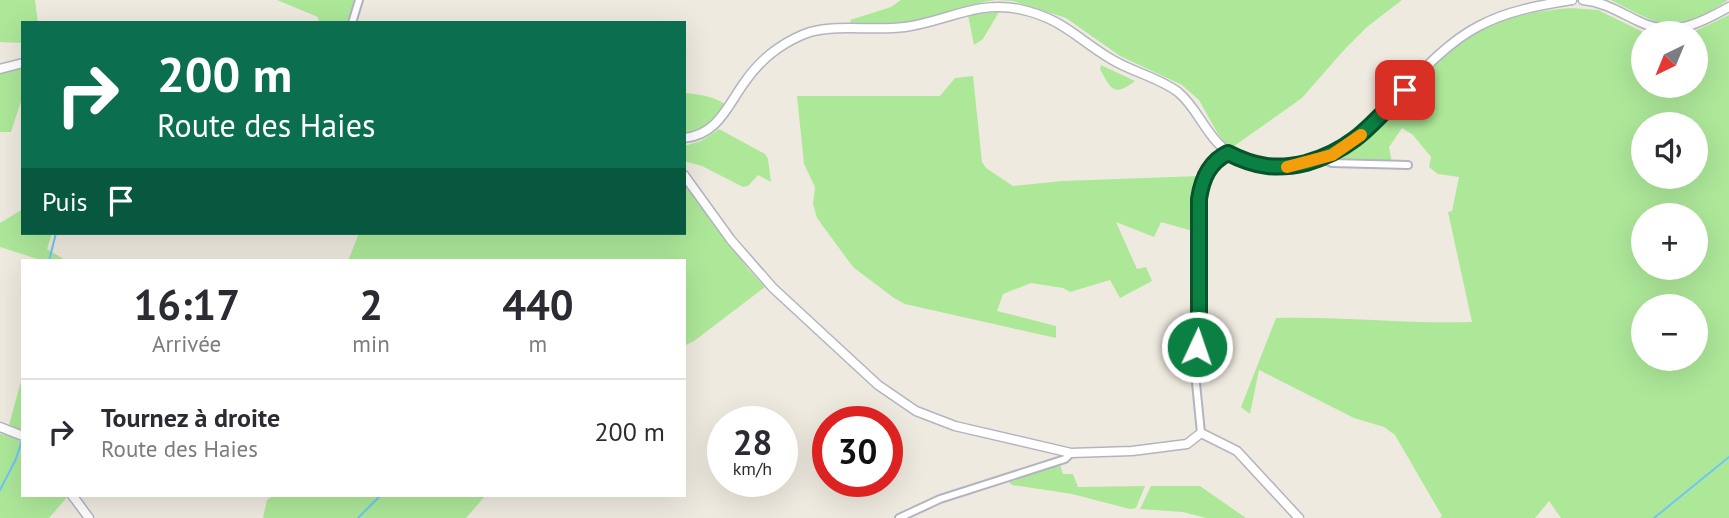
<!DOCTYPE html>
<html lang="fr">
<meta charset="utf-8">
<style>
body{margin:0;font-family:"PT Sans",sans-serif;background:#f7f7f7;color:#2b2b33;height:100vh;display:flex;flex-direction:column;font-size:26px;white-space:nowrap}
*{box-sizing:border-box;margin:0}
p{font-size:23px;color:#7c7c81}
.icon{flex:none;width:38px;height:38px;fill:none;stroke:currentColor;stroke-width:2;stroke-linecap:round;stroke-linejoin:round}
.map{position:relative;flex:1;overflow:hidden}
.side{position:absolute;left:21px;top:259px;width:665px;height:238px;display:flex;flex-direction:column;background:#fff;border-radius:0px;box-shadow:0 7px 28px #0002}
.side>*{flex:none}
.hud{position:absolute;left:21px;top:21px;width:665px;height:214px;border-radius:0px;box-shadow:0 7px 28px #0002;background:#0b6e4f;color:#fff;overflow:hidden}
.needle{width:46px;rotate:223deg}
.tools{position:absolute;left:1631px;top:21px;display:grid;gap:14px}
.tools a{display:grid;place-items:center;width:77px;height:77px;border-radius:50%;background:#fff;box-shadow:0 7px 28px #0002;font-size:35px}
.speed{position:absolute;left:707px;top:406px;display:flex;gap:14px;font-size:35px;font-weight:700;text-align:center}
.speed>*{display:grid;place-content:center;width:91px;height:91px;border-radius:50%;background:#fff;box-shadow:0 7px 28px #0002;line-height:1}
.speed small{font-size:18px;font-weight:400}
.speed .limit{border:10px solid #d22;background:#fff;color:#111}
.pin{position:absolute;display:grid;place-items:center;width:60px;height:60px;color:#fff;margin:-30px;border-radius:14px;box-shadow:0 4px 10px #0006}
.me{position:absolute;width:77px;margin:-38px;rotate:3deg;stroke-linejoin:round;filter:drop-shadow(0 0 5px #0008)}
.turn{display:flex;align-items:center;gap:24px;height:147px;padding:0 21px;font-size:32px}
.turn .icon{width:91px;height:91px;stroke-width:2.5}
.turn b{display:block;font-size:49px;line-height:60px}
.then{display:flex;align-items:center;height:66px;padding:0 21px;background:#0003;gap:14px;font-size:26px}
.eta{display:flex;justify-content:space-evenly;align-items:center;height:119px;text-align:center}
.eta b{font-size:42px;font-weight:700;line-height:49px}
ul{padding:0;list-style:none}
li{display:flex;align-items:center;gap:21px;height:105px;padding:0 21px;border-top:2px solid #e1e1e2}
li div{flex:1}
li b{display:block;font-size:26px}
li em{font-style:normal}
.map>svg:first-child{display:block}
.green{fill:#ade899;fill-rule:evenodd}
.lines{fill:none;stroke-linecap:round;stroke-linejoin:round}
.stream{stroke:#6dc6f6;stroke-width:2}
.street-casing{stroke:#b3b4c1;stroke-width:10}
.secondary-casing{stroke:#b3b4c1;stroke-width:11}
.street{stroke:#fff;stroke-width:6}
.secondary{stroke:#fff;stroke-width:8}
.route-casing{stroke:#07532c;stroke-width:18}
.route{stroke:#0b8043;stroke-width:12}
.slow{stroke:#f59e0b;stroke-width:12}
</style>
<div class="map">
<svg width="1729" height="518" viewBox="0 0 1729 518">
<rect width="100%" height="100%" fill="#efeadf"/>
<path class="green" d="M0,0H35L38,23H23V43L0,42Z
M277,0H355L348,23H319L318,17Z
M901,0H1402L1367,27L1344,50L1302,98L1230,149L1218,134L1199,100L1182,85L1120,56L1066,18L1013,1L996,0L983,2L930,20L912,23L852,24L850,20L891,7Z
M1611,0H1728C1674,36 1665,28 1611,0Z
M1571,8L1598,10L1645,33L1643,86H1696V33H1691L1729,15V518H1561L1549,501L1535,518H1440L1442,516L1395,435L1384,427L1354,418L1259,370L1250,414L1241,407L1276,318C1341,316 1406,324 1472,322L1448,212L1452,211L1459,177L1438,174L1429,167L1431,157L1413,135L1402,128L1389,147L1392,163L1339,162L1337,159C1348,150 1360,141 1370,131C1404,96 1438,50 1482,28C1509,16 1542,10 1571,8ZM1643,124H1696V177H1643ZM1643,215H1696V268H1643ZM1643,306H1696V359H1643Z
M999,12L983,39L974,45L968,15Z
M1101,65L1135,81C1114,97 1111,90 1100,69Z
M23,67V95L11,132H0V73Z
M973,76L982,162L986,168L1013,186L1062,181L1200,176L1196,198V232L1161,222L1154,237L1116,222L1137,269L1146,267L1152,281L1120,298L1110,280L1070,292L1063,288L1031,283L1003,294L997,311L1056,326V338L905,304L894,298L853,267L817,218L813,204L815,187L804,164L797,96H940L955,78Z
M684,93C699,94 712,96 725,104C712,124 708,130 684,134Z
M719,129L765,154L768,159L771,182L758,175L748,186L743,187L702,166L684,161V146L701,141Z
M684,183L749,270L765,287L694,341L684,346V261H348L359,233H684Z
M23,209V233H52L47,249L67,261H44L0,247V223Z
M23,374V431L9,425Z
M0,434L16,437L23,441V495H69L49,518H0Z
M1060,465L1063,474H1073L1078,487L1145,486L1136,508L1130,509L1072,494L1012,485L1009,482Z
M1151,486H1200L1246,518H1206L1183,512L1140,509Z
M274,495H486L466,518H265L263,517L267,500Z"/>
<g class="lines">
<path class="stream" d="M49,261L56,233
M0,490L16,459L22,440
M358,518L381,495
M1654,518L1729,457"/>
<defs>
<path id="street" d="M352,23L359,0
M1322,159L1332,163L1408,165
M1201,433L1194,363L1199,338V199L1206,172L1222,156L1228,153
M899,518L940,499L1065,459L1071,453"/>
<path id="secondary" d="M1583,0C1604,2 1619,12 1638,21C1672,38 1699,24 1729,7
M0,69L23,63
M684,138C717,135 727,107 744,83C753,70 764,58 777,49C787,42 798,36 810,32C840,24 874,31 905,27C944,22 978,0 1019,9C1062,18 1076,38 1111,59C1132,72 1158,77 1178,92C1195,106 1202,126 1217,142C1250,179 1311,171 1348,145C1392,110 1430,51 1479,26C1507,11 1540,5 1572,0
M684,175L731,240L773,288L878,385L916,411L955,426L1071,453L1132,451L1187,444L1201,433L1237,451L1299,518
M0,427L23,436
M72,495L89,518"/>
</defs>
<use href="#street" class="street-casing"/>
<use href="#secondary" class="secondary-casing"/>
<use href="#street" class="street"/>
<use href="#secondary" class="secondary"/>
</g>
<g class="lines">
<defs>
<path id="route" d="M1197,347L1199,338V199C1202,179 1209,162 1228,153C1255,167 1277,170 1306,163C1353,150 1373,123 1405,90"/>
</defs>
<use href="#route" class="route-casing"/>
<use href="#route" class="route"/>
<path class="slow" d="M1287,167L1332,155L1361,135"/>
</g>
</svg>
<div class="tools">
<a><svg class="needle" viewBox="-14 -14 28 28"><path d="M0-13l5 13h-10z" fill="#e53935"/><path d="M0 13l5-13h-10z" fill="#7c7c81"/></svg></a>
<a><svg class="icon" aria-label="sound" viewBox="0 0 24 24"><path d="M4 9h4l5-4v14l-5-4H4zM17 9q2 3 0 6"/></svg></a>
<a>+</a>
<a>−</a>
</div>
<div class="speed"><div>28<small>km/h</small></div><div class="limit">30</div></div>
<div class="pin" style="left:1405px;top:90px;background:#d93025"><svg class="icon" aria-label="arrive" viewBox="0 0 24 24"><path d="M6 21V4h12l-3 4 3 4H6"/></svg></div>
<svg class="me" style="left:1197px;top:347px" viewBox="-20 -20 40 40"><circle r="17" fill="#0b8043" stroke="#fff" stroke-width="3"/><path d="M0-11L8 9 0 5-8 9z" fill="#fff"/></svg>
<div class="hud">
<div class="turn"><svg class="icon" aria-label="right" viewBox="0 0 24 24"><path d="M7 20v-9h11M14 6l5 5-5 5"/></svg><div><b>200 m</b>Route des Haies</div></div>
<div class="then">Puis<svg class="icon" aria-label="arrive" viewBox="0 0 24 24"><path d="M6 21V4h12l-3 4 3 4H6"/></svg></div>
</div>
<section class="side">
<div class="eta">
<div><b>16:17</b><p>Arrivée</p></div>
<div><b>2</b><p>min</p></div>
<div><b>440</b><p>m</p></div>
</div>
<ul>
<li><svg class="icon" aria-label="right" viewBox="0 0 24 24"><path d="M7 20v-9h11M14 6l5 5-5 5"/></svg><div><b>Tournez à droite</b><p>Route des Haies</p></div><em>200 m</em></li>
</ul>
</section>
</div>
